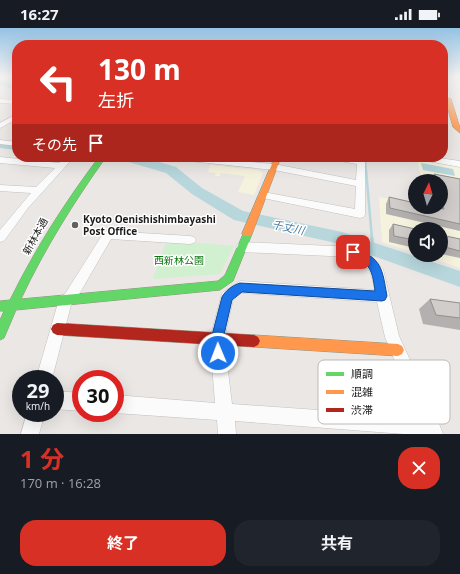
<!DOCTYPE html>
<html lang="ja">
<meta charset="utf-8">
<style>
body{margin:0;font-family:"Open Sans","Noto Sans JP",sans-serif;background:#20242c;color:#f1f3f6;height:100vh;display:flex;flex-direction:column;font-size:15px;white-space:nowrap}
*{box-sizing:border-box;margin:0}
p{font-size:13px;color:#9ea1a6}
.icon{flex:none;width:22px;height:22px;fill:none;stroke:currentColor;stroke-width:2;stroke-linecap:round;stroke-linejoin:round}
.map{position:relative;height:406px;overflow:hidden}
.details{display:flex;flex-direction:column;background:#171b24;flex:1}
.details>*{flex:none}
.banner{position:absolute;left:12px;top:12px;width:436px;height:122px;border-radius:16px;box-shadow:0 4px 16px #0002;background:#d93025;color:#fff;overflow:hidden}
.needle{width:26px;rotate:5deg}
.tools{position:absolute;left:408px;top:146px;display:grid;gap:8px}
.tools a{display:grid;place-items:center;width:40px;height:40px;border-radius:50%;background:#171b24;box-shadow:0 4px 16px #0002;font-size:20px}
.speed{position:absolute;left:12px;top:342px;display:flex;gap:8px;font-size:20px;font-weight:700;text-align:center}
.speed>*{display:grid;place-content:center;width:52px;height:52px;border-radius:50%;background:#171b24;box-shadow:0 4px 16px #0002;line-height:1}
.speed small{font-size:10px;font-weight:400}
.speed .limit{border:6px solid #d22;background:#fff;color:#111}
.pin{position:absolute;display:grid;place-items:center;width:34px;height:34px;color:#fff;margin:-17px;border-radius:8px;box-shadow:0 2px 6px #0006}
.me{position:absolute;width:44px;margin:-22px;rotate:359deg;stroke-linejoin:round;filter:drop-shadow(0 0 3px #0008)}
.turn{display:flex;align-items:center;gap:14px;height:84px;padding:0 20px;font-size:18px}
.turn .icon{width:52px;height:52px;stroke-width:2.5}
.turn b{display:block;font-size:28px;line-height:34px}
.then{display:flex;align-items:center;height:38px;padding:0 20px;background:#0003;gap:8px;font-size:15px}
.round{display:grid;place-items:center;flex:none;width:42px;height:42px;border-radius:16px;background:#20242c}
.headline{display:flex;align-items:center;justify-content:space-between;height:68px;padding:0 20px}
h1{font-size:24px;font-weight:700;line-height:30px;color:#d93025}
.button{display:flex;gap:8px;margin-top:auto;padding:8px 20px}
.button a{flex:1;height:46px;border-radius:16px;background:#d93025;color:#fff;font-size:16px;font-weight:700;line-height:46px;text-align:center}
.button a+a{background:#20242c;color:#f1f3f6}
.status{display:flex;justify-content:space-between;align-items:center;height:28px;padding:0 20px;background:#171b24;direction:ltr}
.status svg{height:11px;fill:currentColor}
.map>svg:first-child{display:block}
.education{fill:#f5f3dd}
.park{fill:#d1f0d0}
.water{fill:#b7d7dd}
.lines{fill:none;stroke-linecap:round;stroke-linejoin:round}
.stream-far2{stroke:#b7d7dd;stroke-width:2}
.stream-far1{stroke:#b7d7dd;stroke-width:2.5}
.stream{stroke:#b7d7dd;stroke-width:3}
.river{fill:#b7d7dd;fill-rule:evenodd}
.street-casing{stroke:#c2c1c0;stroke-width:1}
.fast-casing{stroke:#92927d;stroke-width:1}
.slow-casing{stroke:#92927d;stroke-width:1}
.jam-casing{stroke:#92927d;stroke-width:1}
.street{fill:#fcfbfb;fill-rule:evenodd}
.fast{fill:#63d668;fill-rule:evenodd}
.slow{fill:#ff974d;fill-rule:evenodd}
.jam{fill:#b3261e;fill-rule:evenodd}
.wall{fill:#b3b0af}
.building{fill:#d0cdcb;stroke:#92908e}
.route{fill:#1a73e8;stroke:#114b97}
.poi-dot{fill:#636261;stroke:#fff;stroke-width:1.5}
.labels{text-anchor:middle;dominant-baseline:central;stroke-width:3;stroke-linejoin:round;paint-order:stroke}
.poi-label{font-size:10px;font-weight:bold;fill:#1b1b1b;stroke:#fff;text-anchor:start}
.street-label{font-size:10px;fill:#1b1b1b;stroke:#fff}
.park-label{font-size:10px;fill:#0d7611;stroke:#fff}
.water-label{font-size:11px;font-style:italic;fill:#4779a0;stroke:#fff}
.key{fill:#fff;stroke:#bbb;stroke-width:1}
.key-label{font-size:11px;fill:#1b1b1b}
</style>
<div class="status"><b>16:27</b><svg viewBox="0 0 49 12"><path d="M0 12V9h3v3zM5 12V6h3v6zM10 12V3h3v9zM15 12V0h3v12zM26 1h20v11H26zM47 4h2v5h-2z"/></svg></div>
<div class="map">
<svg width="460" height="406" viewBox="0 0 460 406">
<rect width="100%" height="100%" fill="#eae7e4"/>
<path class="education" d="M417,132L460,139V240L422,227H441V201H415V225L382,214L379,169L415,176V179H441V153H422Z
M210,137L257,142L263,145L254,167L238,164L245,148L220,145V148H216L215,147L216,145L208,144Z"/>
<path class="park" d="M166,214L199,215L234,218L220,246L153,251Z"/>
<path class="water" d="M421,135L453,141L455,148L423,142Z"/>
<g class="lines">
<path class="stream-far2" d="M365,129L366,143"/>
<path class="stream-far1" d="M366,142L372,211"/>
<path class="stream" d="M372,210L373,222"/>
<path class="river" d="M0,52L17,56V63L0,57Z
M0,114L17,116V122L0,120Z
M120,129H141L176,139L202,160L243,183L342,204L460,243V259L340,216L234,192L192,166L166,145L122,132Z"/>
<defs>
<path id="street" d="M443,49L446,50L450,72L445,71Z
M0,71L17,72V76L0,75Z
M17,86V91L0,100V95Z
M0,112L17,114V118L0,116Z
M0,129L59,135L65,129H74L28,180L4,213L0,214V202L31,165L0,163V157L36,159L55,140L0,135Z
M166,129H196L274,136L356,152L357,136L330,131L326,129H346L364,132L365,134V186L364,189L360,190L263,170L258,167L263,164L355,181L356,158L274,142L170,131Z
M412,129H432L460,133V139L416,131Z
M108,203L190,208L194,209L196,212L194,215L190,216L111,211L74,275L71,277L52,351H36L60,268L65,266L104,204Z
M242,214L353,219L370,227L383,241L399,308L438,393L443,406H404L235,393L236,406H218L217,392L115,385V367L215,375L210,311L222,265L240,253L375,262C371,243 369,237 352,229L242,224L238,222L236,219L238,216ZM242,265L377,274L385,309L418,389L232,376L224,311L233,272Z
M55,363L81,365V383L55,381Z
M27,385H45L39,406H21Z"/>
<path id="fast" d="M99,129H106C74,174 45,220 21,271L218,253L225,247L244,204H250L252,206L233,253L220,262L16,282L4,310L0,312V292L4,283H0V273L10,272C35,221 65,174 99,129Z"/>
<path id="slow" d="M448,69L451,71L460,100V105L453,99L445,71Z
M275,129H281L252,206L250,208H244L242,206Z
M254,307L398,316L402,318L404,322L402,326L398,328L254,319L250,317L248,313L250,309Z"/>
<path id="jam" d="M57,295L254,307L258,309L260,313L258,317L254,319L57,307L53,305L51,301L53,297Z"/>
</defs>
<use href="#street" class="street-casing"/>
<use href="#fast" class="fast-casing"/>
<use href="#slow" class="slow-casing"/>
<use href="#jam" class="jam-casing"/>
<use href="#street" class="street"/>
<use href="#fast" class="fast"/>
<use href="#slow" class="slow"/>
<use href="#jam" class="jam"/>
</g>
<path class="wall" d="M434,146L460,151V203L386,186V176L389,169L437,180V179H441V153H430V152Z
M393,196L415,201V220L389,214V202Z
M441,207L460,211V230L441,226Z
M430,271L460,275V302L423,296L419,281Z"/>
<path class="building" d="M434,146L460,151V196L390,180L389,169L415,175V179H434L444,181L441,171V153H436Z
M393,196L415,201V212L394,208Z
M441,207L460,211V223L441,218Z
M430,271L460,275V290L436,287Z"/>
<linearGradient id="sky" x2="0" y2="1"><stop stop-color="#94c2e4"/><stop offset="0.46" stop-color="#f6f4f3"/><stop offset="1" stop-color="#f6f4f3" stop-opacity="0"/></linearGradient>
<rect width="460" height="106" fill="url(#sky)"/>
<path class="route" d="M353,220C382,230 382,240 387,268L385,272L382,273L242,264L232,272L223,311L225,325L223,330L218,332L214,330L211,311L222,269C225,263 233,257 240,255L375,263C373,249 372,237 358,231C354,229 350,228 348,224L349,221Z"/>
<circle class="poi-dot" cx="75" cy="197" r="4"/>
<g class="labels">
<g class="poi-label">
<text x="83" y="191">Kyoto Oenishishimbayashi<tspan x="83" dy="12">Post Office</tspan></text>
</g>
<g class="street-label">
<text transform="translate(35 208) rotate(-61)">新林本通</text>
</g>
<g class="park-label">
<text x="179" y="232">西新林公園</text>
</g>
<g class="water-label">
<text transform="translate(288 199) rotate(12)">千丈川</text>
</g>
</g>
<rect x="318" y="332" width="132" height="64" rx="6" class="key"/>
<rect x="326" y="344" width="18" height="4" fill="#63d668"/>
<rect x="326" y="362" width="18" height="4" fill="#ff974d"/>
<rect x="326" y="380" width="18" height="4" fill="#b3261e"/>
<g class="key-label">
<text x="351" y="350">順調</text>
<text x="351" y="368">混雑</text>
<text x="351" y="386">渋滞</text>
</g>
</svg>
<div class="tools">
<a><svg class="needle" viewBox="-14 -14 28 28"><path d="M0-13l5 13h-10z" fill="#e53935"/><path d="M0 13l5-13h-10z" fill="#9ea1a6"/></svg></a>
<a><svg class="icon" aria-label="sound" viewBox="0 0 24 24"><path d="M4 9h4l5-4v14l-5-4H4zM17 9q2 3 0 6"/></svg></a>
</div>
<div class="speed"><div>29<small>km/h</small></div><div class="limit">30</div></div>
<div class="pin" style="left:353px;top:224px;background:#d93025"><svg class="icon" aria-label="arrive" viewBox="0 0 24 24"><path d="M6 21V4h12l-3 4 3 4H6"/></svg></div>
<svg class="me" style="left:218px;top:325px" viewBox="-20 -20 40 40"><circle r="17" fill="#1a73e8" stroke="#fff" stroke-width="3"/><path d="M0-11L8 9 0 5-8 9z" fill="#fff"/></svg>
<div class="banner">
<div class="turn"><svg class="icon" aria-label="left" viewBox="0 0 24 24"><path d="M17 20v-9H6M10 6l-5 5 5 5"/></svg><div><b>130 m</b>左折</div></div>
<div class="then">その先<svg class="icon" aria-label="arrive" viewBox="0 0 24 24"><path d="M6 21V4h12l-3 4 3 4H6"/></svg></div>
</div>
</div>
<section class="details">
<div class="headline"><div><h1>1 分</h1><p>170 m · 16:28</p></div><a class="round" style="background:#d93025;color:#fff"><svg class="icon" aria-label="close" viewBox="0 0 24 24"><path d="M6 6l12 12M18 6L6 18"/></svg></a></div>
<div class="button"><a>終了</a><a>共有</a></div>
</section>
